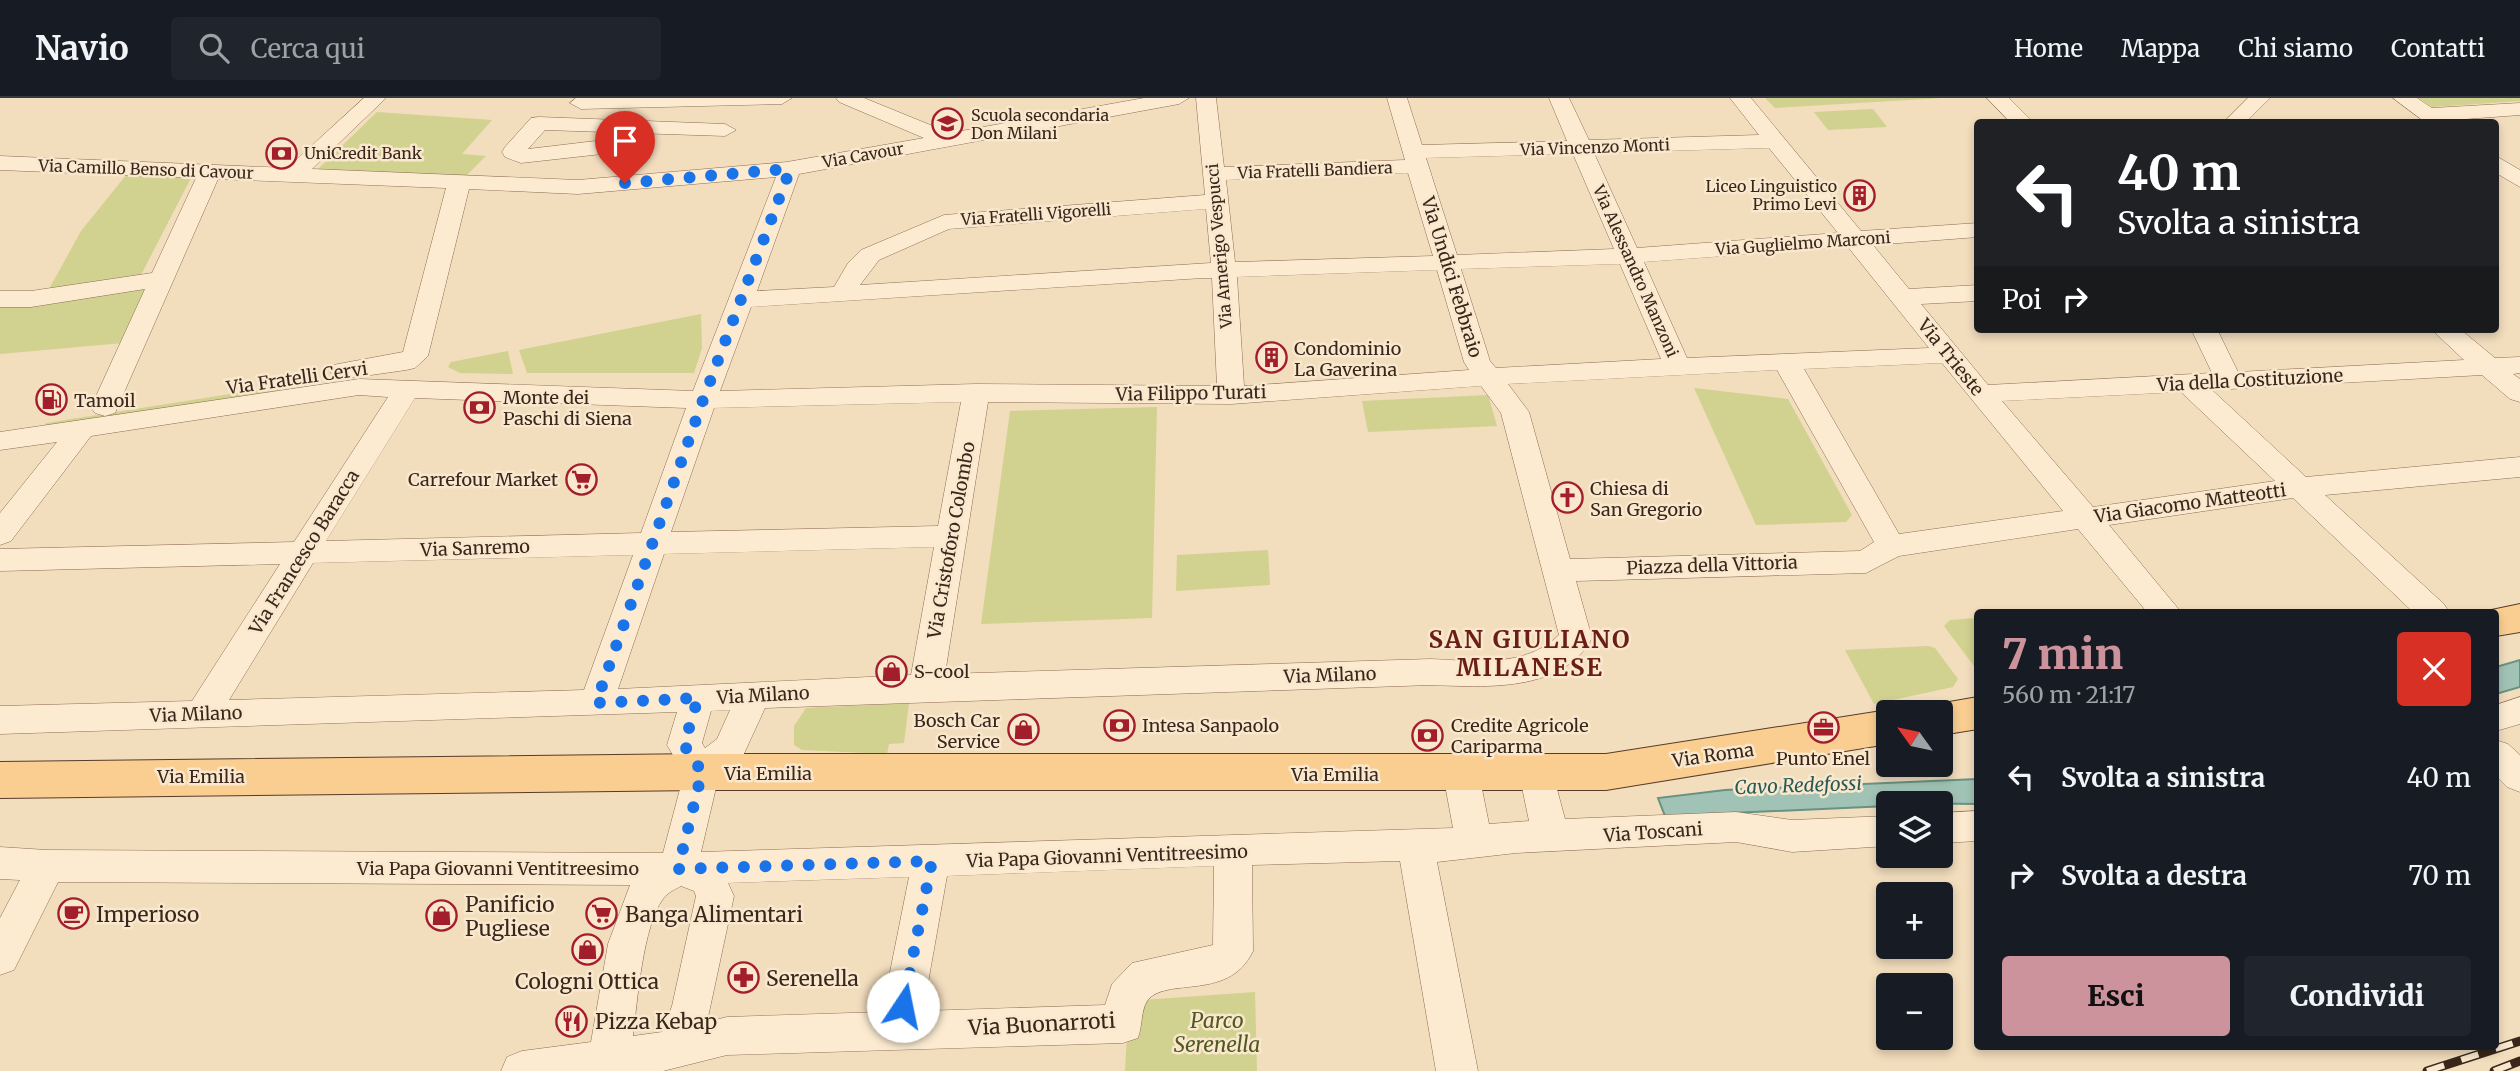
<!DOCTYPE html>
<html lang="it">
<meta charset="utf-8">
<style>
body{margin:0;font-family:Merriweather,serif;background:#20242c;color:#f1f3f6;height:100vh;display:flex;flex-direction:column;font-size:26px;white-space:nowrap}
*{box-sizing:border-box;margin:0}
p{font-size:23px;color:#9ea1a6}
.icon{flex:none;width:38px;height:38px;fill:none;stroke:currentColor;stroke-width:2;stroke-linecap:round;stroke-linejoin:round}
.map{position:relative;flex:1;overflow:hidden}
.drawer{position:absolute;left:1974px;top:511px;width:525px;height:441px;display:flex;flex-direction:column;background:#171b24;border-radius:7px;box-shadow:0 4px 10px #0003}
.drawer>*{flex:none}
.banner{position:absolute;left:1974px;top:21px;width:525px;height:214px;border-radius:7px;box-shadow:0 4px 10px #0003;background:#202124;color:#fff;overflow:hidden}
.needle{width:46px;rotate:303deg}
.controls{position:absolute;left:1876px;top:602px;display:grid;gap:14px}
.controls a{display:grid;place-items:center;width:77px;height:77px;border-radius:7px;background:#171b24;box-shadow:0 4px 10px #0003;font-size:35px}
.pin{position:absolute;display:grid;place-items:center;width:60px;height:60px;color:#fff;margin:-72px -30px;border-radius:50% 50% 50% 0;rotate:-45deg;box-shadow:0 0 7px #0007}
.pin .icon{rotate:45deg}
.me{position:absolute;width:77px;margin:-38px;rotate:11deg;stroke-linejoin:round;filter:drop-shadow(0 0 5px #0008)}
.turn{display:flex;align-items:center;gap:24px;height:147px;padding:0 28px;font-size:32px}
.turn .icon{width:91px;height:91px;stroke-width:2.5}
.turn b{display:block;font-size:49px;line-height:60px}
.then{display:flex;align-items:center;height:66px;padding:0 28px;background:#0003;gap:14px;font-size:26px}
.round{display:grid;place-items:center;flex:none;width:74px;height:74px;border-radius:7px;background:#20242c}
.head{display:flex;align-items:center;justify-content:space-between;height:119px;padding:0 28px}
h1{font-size:42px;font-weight:800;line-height:52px;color:#cd939c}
.button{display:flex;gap:14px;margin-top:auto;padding:14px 28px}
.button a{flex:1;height:80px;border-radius:7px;background:#cd939c;color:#111;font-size:28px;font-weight:800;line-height:80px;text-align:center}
.button a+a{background:#20242c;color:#f1f3f6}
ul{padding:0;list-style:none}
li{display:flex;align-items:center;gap:21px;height:98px;padding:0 28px}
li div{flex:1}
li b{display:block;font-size:26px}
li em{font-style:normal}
header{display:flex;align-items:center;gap:42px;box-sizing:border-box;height:98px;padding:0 35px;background:#171b24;border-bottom:2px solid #363941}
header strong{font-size:33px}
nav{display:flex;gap:38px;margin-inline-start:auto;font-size:24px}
.search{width:490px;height:63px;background:#20242c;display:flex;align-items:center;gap:18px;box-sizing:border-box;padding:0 24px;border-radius:7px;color:#9ea1a6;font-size:26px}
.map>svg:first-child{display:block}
.green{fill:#d1d190}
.water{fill:#a1c3b6;stroke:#689283;stroke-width:2}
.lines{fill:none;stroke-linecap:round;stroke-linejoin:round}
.minor-casing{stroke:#8c6c54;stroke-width:1}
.major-casing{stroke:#593b29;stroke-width:2}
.minor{fill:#fcebd1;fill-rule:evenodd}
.major{fill:#face90;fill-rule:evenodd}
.rail-casing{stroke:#3a261b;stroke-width:9}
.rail{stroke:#f9e8ce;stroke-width:6;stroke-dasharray:18;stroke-linecap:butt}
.route{stroke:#1a73e8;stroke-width:12;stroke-dasharray:0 21.6}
.labels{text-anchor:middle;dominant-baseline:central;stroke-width:5;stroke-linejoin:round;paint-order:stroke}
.far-poi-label{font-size:16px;fill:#3a261b;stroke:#f9e8ce;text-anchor:start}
.far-street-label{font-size:16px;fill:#3a261b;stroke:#f9e8ce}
.street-label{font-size:18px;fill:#3a261b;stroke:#f9e8ce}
.poi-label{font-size:18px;fill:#3a261b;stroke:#f9e8ce;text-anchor:start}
.water-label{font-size:19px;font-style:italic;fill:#285b53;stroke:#f9e8ce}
.near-poi-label{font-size:21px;fill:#3a261b;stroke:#f9e8ce;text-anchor:start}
.near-park-label{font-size:21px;font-style:italic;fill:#50591f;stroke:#f9e8ce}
.near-street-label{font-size:21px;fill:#3a261b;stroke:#f9e8ce}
.district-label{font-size:24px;font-weight:bold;letter-spacing:2px;fill:#6b1e15;stroke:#f9e8ce}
</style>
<header>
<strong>Navio</strong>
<div class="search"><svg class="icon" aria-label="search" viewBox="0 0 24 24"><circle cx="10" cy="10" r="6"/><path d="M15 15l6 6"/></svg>Cerca qui</div>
<nav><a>Home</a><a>Mappa</a><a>Chi siamo</a><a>Contatti</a></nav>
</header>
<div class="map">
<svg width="2520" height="973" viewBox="0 0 2520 973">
<rect width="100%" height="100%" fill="#f2ddbd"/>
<path class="green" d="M1765,0H1942L1775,10Z
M2419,0H2520V3L2432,9Z
M1873,11L1887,29L1828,32L1814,14Z
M377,14L492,22L462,56L486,58L466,78L318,71Z
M127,76L192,78L141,177L48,193L81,133Z
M154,187L123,245L0,256V208Z
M701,216L702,250L694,275H527L519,252Z
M508,253L513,276L460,275L448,269L451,264Z
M282,288L276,295L43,331L46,325Z
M1694,290L1788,301L1852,417L1846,424L1756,427Z
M1488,297L1497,328L1368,334L1362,303Z
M1157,309L1152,520L981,526L1010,313Z
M1268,452L1270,487L1176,493L1177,457Z
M1977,520H1978L1977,572L1944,528L1950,522Z
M1928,548L1935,550L1958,581L1953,589L1874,606L1845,552Z
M909,605L904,645L889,646L887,656L802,652L794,647V628L806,610Z
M1255,894L1257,973H1125L1128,918L1142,902Z"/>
<path class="water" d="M2520,562V589L2496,596V569Z
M1977,681V706L1888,705V708L1665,718L1658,700L1725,692Z"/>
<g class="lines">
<defs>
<path id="minor" d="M364,0H386L312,71L578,82L787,64L924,40L839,4L836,0H864L950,35L1144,0H1189L1179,6L799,76L757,193L834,189L848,165L861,152L944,117L1205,97L1196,0H1216L1224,69L1405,62L1387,0H1407L1422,47L1567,43L1549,0H1569L1589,42L1759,37L1730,0H1751L1861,133L1978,125V139L1873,147L1909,191L1978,187V203L1921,206L1988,287L2212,275L2191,231H2217L2238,274L2464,262L2431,231H2460L2495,260L2520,259V275L2513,276L2520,281V304L2510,301L2482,277L2212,292L2306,379L2520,359V379L2325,397L2444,506L2449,514H2413L2293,400L2109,427L2181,514H2147L2078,431L1899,458L1866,475L1576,483L1592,540C1562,595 1485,589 1431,587L765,610L742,660L718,681L701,754L1453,730L1443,676L1448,666L1461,662L1474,666L1479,676L1489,726L1529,723L1519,675L1524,665L1537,661L1550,665L1565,721L1736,714L1792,722L1888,718V748L1792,754L1736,744L1516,755L1437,764L1478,973H1436L1400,763L1252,767L1253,853C1228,907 1159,875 1145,907C1141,917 1142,929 1138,940L1123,945L727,957L663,973H501L507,959L522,953L591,944L608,846L630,787L58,784L14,872L0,877V820L20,782L0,781V749L47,752L663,755L684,676L667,647L677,614L0,636V608L192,603L280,466L0,473V451L294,444L388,299L359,297L91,338L11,443L0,447V415L57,344L0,352V334L359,281L693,293L776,79L578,96L469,91L428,258L415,270L406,272L343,281L333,279L330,273L333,267L403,254L446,90L218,81L115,315L105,318L95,315L91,309L145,191L31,209H0V193H31L152,175L196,80L0,72V58L287,70ZM1769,50L1838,135L1637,150L1594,55ZM1573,56L1614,151L1457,157L1426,60ZM1408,75L1433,158L1235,164L1226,82ZM1206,111L1211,165L860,187L879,162L949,131ZM1848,149L1929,250L1687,260L1644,164ZM1620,166L1661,261L1496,270L1490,263L1461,171ZM1437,172L1464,264L1469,272L1244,288L1237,179ZM1203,180H1212L1217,288L976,286L720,293L751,209ZM1942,265L2063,413L1899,436L1804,271ZM1777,272L1874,444L1860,453L1570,461L1529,314L1508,286ZM1481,288L1501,315L1559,537C1525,570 1475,563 1431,561L945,576L988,304L1231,306ZM2181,294L2275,383L2093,409L2002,303ZM415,300L686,310L641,435L326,443ZM961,304L938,428L671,434L714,310ZM934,449L911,577L618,591L664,456ZM633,457L584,592L229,602L313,465ZM730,612L717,641L705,650L702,645L711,613ZM1214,768L1213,847L1132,865L1112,886L1105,907L923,913L947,778ZM909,779L882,914L727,919L707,924L734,798L728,785ZM681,788L694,793L696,798L672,908L662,934L633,938C637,905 643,827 663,801C667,795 674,792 681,788Z
M576,0H792L782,6L581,11L570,5Z
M1987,0H2009L2033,24H2010Z
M2248,0H2270L2246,24H2224Z
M2393,0H2417L2432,10L2520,5V17L2425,24Z
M539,19L725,26L736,32L725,38L545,32L528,51L638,38L649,45L638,52L521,65L505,59L502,54L505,49L531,20Z
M2496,58L2520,72V89L2496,75Z
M2520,599V626L2496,633V607Z
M2496,642L2508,646L2520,657V694L2507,689L2496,678Z
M1978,713V743L1941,745V715Z"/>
<path id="major" d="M2520,506V534L2496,538V514H2482Z
M1978,599V631L1941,637V614H1923L1926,608Z
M1888,612L1894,614H1888V646L1606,692H702L0,700V664L702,656H1606Z"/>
</defs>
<use href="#minor" class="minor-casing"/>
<use href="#major" class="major-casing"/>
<use href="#minor" class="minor"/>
<use href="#major" class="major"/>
<defs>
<path id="rail" d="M2427,973L2520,943
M2494,973L2520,963"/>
</defs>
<use href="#rail" class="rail-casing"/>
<use href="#rail" class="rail"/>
</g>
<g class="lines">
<path class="route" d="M625,85L787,71L788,77L703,302L596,605L698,600L684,647L702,674L678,771L932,763L903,908"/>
</g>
<defs>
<symbol id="school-ring" viewBox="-11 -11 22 22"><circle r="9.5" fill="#f9e8ce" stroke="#a21e2d" stroke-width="1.5"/><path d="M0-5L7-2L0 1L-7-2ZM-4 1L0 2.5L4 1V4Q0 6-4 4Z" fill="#a21e2d"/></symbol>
<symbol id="bank-ring" viewBox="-11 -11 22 22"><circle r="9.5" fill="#f9e8ce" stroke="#a21e2d" stroke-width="1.5"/><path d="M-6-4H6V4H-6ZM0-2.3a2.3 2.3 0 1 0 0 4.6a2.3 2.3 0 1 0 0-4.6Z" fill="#a21e2d"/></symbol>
<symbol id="building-ring" viewBox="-11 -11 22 22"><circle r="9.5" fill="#f9e8ce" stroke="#a21e2d" stroke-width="1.5"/><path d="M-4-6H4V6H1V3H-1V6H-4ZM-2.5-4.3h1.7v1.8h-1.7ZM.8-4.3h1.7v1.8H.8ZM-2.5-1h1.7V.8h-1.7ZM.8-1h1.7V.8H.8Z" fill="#a21e2d"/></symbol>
<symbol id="fuel-ring" viewBox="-11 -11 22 22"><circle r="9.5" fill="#f9e8ce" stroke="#a21e2d" stroke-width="1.5"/><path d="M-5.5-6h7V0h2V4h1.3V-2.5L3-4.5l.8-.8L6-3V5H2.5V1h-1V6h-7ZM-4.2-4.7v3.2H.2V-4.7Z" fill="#a21e2d"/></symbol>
<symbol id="supermarket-ring" viewBox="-11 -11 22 22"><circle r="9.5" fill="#f9e8ce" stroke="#a21e2d" stroke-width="1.5"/><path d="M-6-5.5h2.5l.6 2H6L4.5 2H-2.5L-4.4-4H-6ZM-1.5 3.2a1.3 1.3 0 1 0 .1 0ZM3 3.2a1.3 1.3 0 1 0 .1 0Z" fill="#a21e2d"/></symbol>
<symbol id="church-ring" viewBox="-11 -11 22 22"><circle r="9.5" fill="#f9e8ce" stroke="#a21e2d" stroke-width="1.5"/><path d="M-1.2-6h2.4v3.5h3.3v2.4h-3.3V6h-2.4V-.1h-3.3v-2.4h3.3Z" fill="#a21e2d"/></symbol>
<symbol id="shop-ring" viewBox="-11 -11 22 22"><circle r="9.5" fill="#f9e8ce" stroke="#a21e2d" stroke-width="1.5"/><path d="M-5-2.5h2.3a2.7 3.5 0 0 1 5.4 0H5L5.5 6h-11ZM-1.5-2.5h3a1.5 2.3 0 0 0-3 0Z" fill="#a21e2d"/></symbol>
<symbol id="office-ring" viewBox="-11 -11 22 22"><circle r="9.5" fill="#f9e8ce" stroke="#a21e2d" stroke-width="1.5"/><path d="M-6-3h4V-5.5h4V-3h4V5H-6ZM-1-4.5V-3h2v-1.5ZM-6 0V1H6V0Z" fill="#a21e2d"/></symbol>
<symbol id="cafe-ring" viewBox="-11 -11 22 22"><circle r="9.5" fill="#f9e8ce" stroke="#a21e2d" stroke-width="1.5"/><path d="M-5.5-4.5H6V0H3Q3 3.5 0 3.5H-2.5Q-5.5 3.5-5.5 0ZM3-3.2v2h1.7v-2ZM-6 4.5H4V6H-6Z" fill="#a21e2d"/></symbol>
<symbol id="pharmacy-ring" viewBox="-11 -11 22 22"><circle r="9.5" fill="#f9e8ce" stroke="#a21e2d" stroke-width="1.5"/><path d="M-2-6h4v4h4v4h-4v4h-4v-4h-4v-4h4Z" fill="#a21e2d"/></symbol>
<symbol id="restaurant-ring" viewBox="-11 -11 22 22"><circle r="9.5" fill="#f9e8ce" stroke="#a21e2d" stroke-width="1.5"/><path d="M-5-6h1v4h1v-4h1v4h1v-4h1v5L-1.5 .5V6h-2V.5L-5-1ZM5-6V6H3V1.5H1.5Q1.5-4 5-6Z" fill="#a21e2d"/></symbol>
</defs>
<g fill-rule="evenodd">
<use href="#school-ring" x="930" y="8" width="35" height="35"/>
<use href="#bank-ring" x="264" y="38" width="35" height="35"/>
<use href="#building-ring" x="1842" y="80" width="35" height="35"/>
<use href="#building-ring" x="1254" y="242" width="35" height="35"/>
<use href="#fuel-ring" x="34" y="284" width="35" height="35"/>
<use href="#bank-ring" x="462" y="292" width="35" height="35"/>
<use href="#supermarket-ring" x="564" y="364" width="35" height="35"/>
<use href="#church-ring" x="1550" y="382" width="35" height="35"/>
<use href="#shop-ring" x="874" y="556" width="35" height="35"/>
<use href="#bank-ring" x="1102" y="610" width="35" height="35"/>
<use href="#office-ring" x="1806" y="612" width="35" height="35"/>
<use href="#shop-ring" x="1006" y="614" width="35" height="35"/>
<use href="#bank-ring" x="1410" y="620" width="35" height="35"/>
<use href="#cafe-ring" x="56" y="798" width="35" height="35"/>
<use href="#supermarket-ring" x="584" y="798" width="35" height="35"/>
<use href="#shop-ring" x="424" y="800" width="35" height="35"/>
<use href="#shop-ring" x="570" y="834" width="35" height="35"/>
<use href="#pharmacy-ring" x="726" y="862" width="35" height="35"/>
<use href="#restaurant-ring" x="554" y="906" width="35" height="35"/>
</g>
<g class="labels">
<g class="far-poi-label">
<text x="971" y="17">Scuola secondaria<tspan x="971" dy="18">Don Milani</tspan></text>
<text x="304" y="55">UniCredit Bank</text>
<text x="1837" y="88" text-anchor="end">Liceo Linguistico<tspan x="1837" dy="18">Primo Levi</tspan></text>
</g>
<g class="far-street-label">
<text transform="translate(1595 49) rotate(-2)">Via Vincenzo Monti</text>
<text transform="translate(863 57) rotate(-10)">Via Cavour</text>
<text transform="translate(146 71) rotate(2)">Via Camillo Benso di Cavour</text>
<text transform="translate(1315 72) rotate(-2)">Via Fratelli Bandiera</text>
<text transform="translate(1036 116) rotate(-4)">Via Fratelli Vigorelli</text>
<text transform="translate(1803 145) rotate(-4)">Via Guglielmo Marconi</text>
<text transform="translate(1219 148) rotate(-95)">Via Amerigo Vespucci</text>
<text transform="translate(1636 173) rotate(66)">Via Alessandro Manzoni</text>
</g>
<g class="street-label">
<text transform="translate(1452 179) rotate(73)">Via Undici Febbraio</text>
<text transform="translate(1951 259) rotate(51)">Via Trieste</text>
<text transform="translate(297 280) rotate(-8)">Via Fratelli Cervi</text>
<text transform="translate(2250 282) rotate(-3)">Via della Costituzione</text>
<text transform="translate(1191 295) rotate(-1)">Via Filippo Turati</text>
<text transform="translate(2190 405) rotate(-8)">Via Giacomo Matteotti</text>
<text transform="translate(951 442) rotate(-80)">Via Cristoforo Colombo</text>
<text transform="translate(475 450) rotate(-2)">Via Sanremo</text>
<text transform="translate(304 454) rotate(-58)">Via Francesco Baracca</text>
<text transform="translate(1712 467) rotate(-2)">Piazza della Vittoria</text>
<text transform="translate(1330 577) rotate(-2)">Via Milano</text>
<text transform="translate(763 597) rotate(-3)">Via Milano</text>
<text transform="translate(196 616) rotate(-2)">Via Milano</text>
<text transform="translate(1713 657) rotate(-8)">Via Roma</text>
<text x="768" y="675">Via Emilia</text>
<text x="1335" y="676">Via Emilia</text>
<text x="201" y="678">Via Emilia</text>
<text transform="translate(1653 734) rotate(-4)">Via Toscani</text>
<text transform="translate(1107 758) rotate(-2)">Via Papa Giovanni Ventitreesimo</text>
<text x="498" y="770">Via Papa Giovanni Ventitreesimo</text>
</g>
<g class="poi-label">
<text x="1294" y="250">Condominio<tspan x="1294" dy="21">La Gaverina</tspan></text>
<text x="503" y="299">Monte dei<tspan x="503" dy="21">Paschi di Siena</tspan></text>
<text x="74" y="302">Tamoil</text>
<text x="558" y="381" text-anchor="end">Carrefour Market</text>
<text x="1590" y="390">Chiesa di<tspan x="1590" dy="21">San Gregorio</tspan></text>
<text x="914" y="573">S-cool</text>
<text x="1000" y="622" text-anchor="end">Bosch Car<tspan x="1000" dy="21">Service</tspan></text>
<text x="1142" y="627">Intesa Sanpaolo</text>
<text x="1451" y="627">Credite Agricole<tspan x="1451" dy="21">Cariparma</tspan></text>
<text x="1823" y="660" text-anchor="middle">Punto Enel</text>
</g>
<g class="water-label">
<text transform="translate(1798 687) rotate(-2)">Cavo Redefossi</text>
</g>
<g class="near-poi-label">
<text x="465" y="806">Panificio<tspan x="465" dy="24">Pugliese</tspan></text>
<text x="96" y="816">Imperioso</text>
<text x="625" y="816">Banga Alimentari</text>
<text x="766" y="880">Serenella</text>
<text x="587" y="883" text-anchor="middle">Cologni Ottica</text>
<text x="595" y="923">Pizza Kebap</text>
</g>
<g class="near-park-label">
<text x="1217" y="922">Parco<tspan x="1217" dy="24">Serenella</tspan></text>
</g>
<g class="near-street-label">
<text transform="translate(1042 926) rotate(-3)">Via Buonarroti</text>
</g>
<g class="district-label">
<text x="1530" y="541">SAN GIULIANO<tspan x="1530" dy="28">MILANESE</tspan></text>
</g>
</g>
</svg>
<div class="controls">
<a><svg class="needle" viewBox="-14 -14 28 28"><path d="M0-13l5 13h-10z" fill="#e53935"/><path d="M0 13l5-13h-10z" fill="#9ea1a6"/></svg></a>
<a><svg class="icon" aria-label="layers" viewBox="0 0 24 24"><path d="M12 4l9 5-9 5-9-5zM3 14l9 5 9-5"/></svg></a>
<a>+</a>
<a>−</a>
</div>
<div class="pin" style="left:625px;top:85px;background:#d93025"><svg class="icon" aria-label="arrive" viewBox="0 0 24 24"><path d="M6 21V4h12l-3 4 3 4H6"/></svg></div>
<svg class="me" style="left:903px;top:908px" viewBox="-20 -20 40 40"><circle r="19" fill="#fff"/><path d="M0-13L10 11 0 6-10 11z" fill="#1a73e8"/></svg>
<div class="banner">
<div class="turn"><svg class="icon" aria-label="left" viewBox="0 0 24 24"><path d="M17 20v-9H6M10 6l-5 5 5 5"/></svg><div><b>40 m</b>Svolta a sinistra</div></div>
<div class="then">Poi<svg class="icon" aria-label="right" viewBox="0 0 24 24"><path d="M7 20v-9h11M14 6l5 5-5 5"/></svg></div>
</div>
<section class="drawer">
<div class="head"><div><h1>7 min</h1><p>560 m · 21:17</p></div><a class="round" style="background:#d93025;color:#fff"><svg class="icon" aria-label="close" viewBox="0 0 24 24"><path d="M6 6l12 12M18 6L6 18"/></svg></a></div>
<ul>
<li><svg class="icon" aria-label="left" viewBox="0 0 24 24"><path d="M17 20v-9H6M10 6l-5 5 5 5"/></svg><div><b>Svolta a sinistra</b></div><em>40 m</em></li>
<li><svg class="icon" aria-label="right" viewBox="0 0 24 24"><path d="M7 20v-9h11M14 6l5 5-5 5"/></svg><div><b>Svolta a destra</b></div><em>70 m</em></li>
</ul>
<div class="button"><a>Esci</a><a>Condividi</a></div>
</section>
</div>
